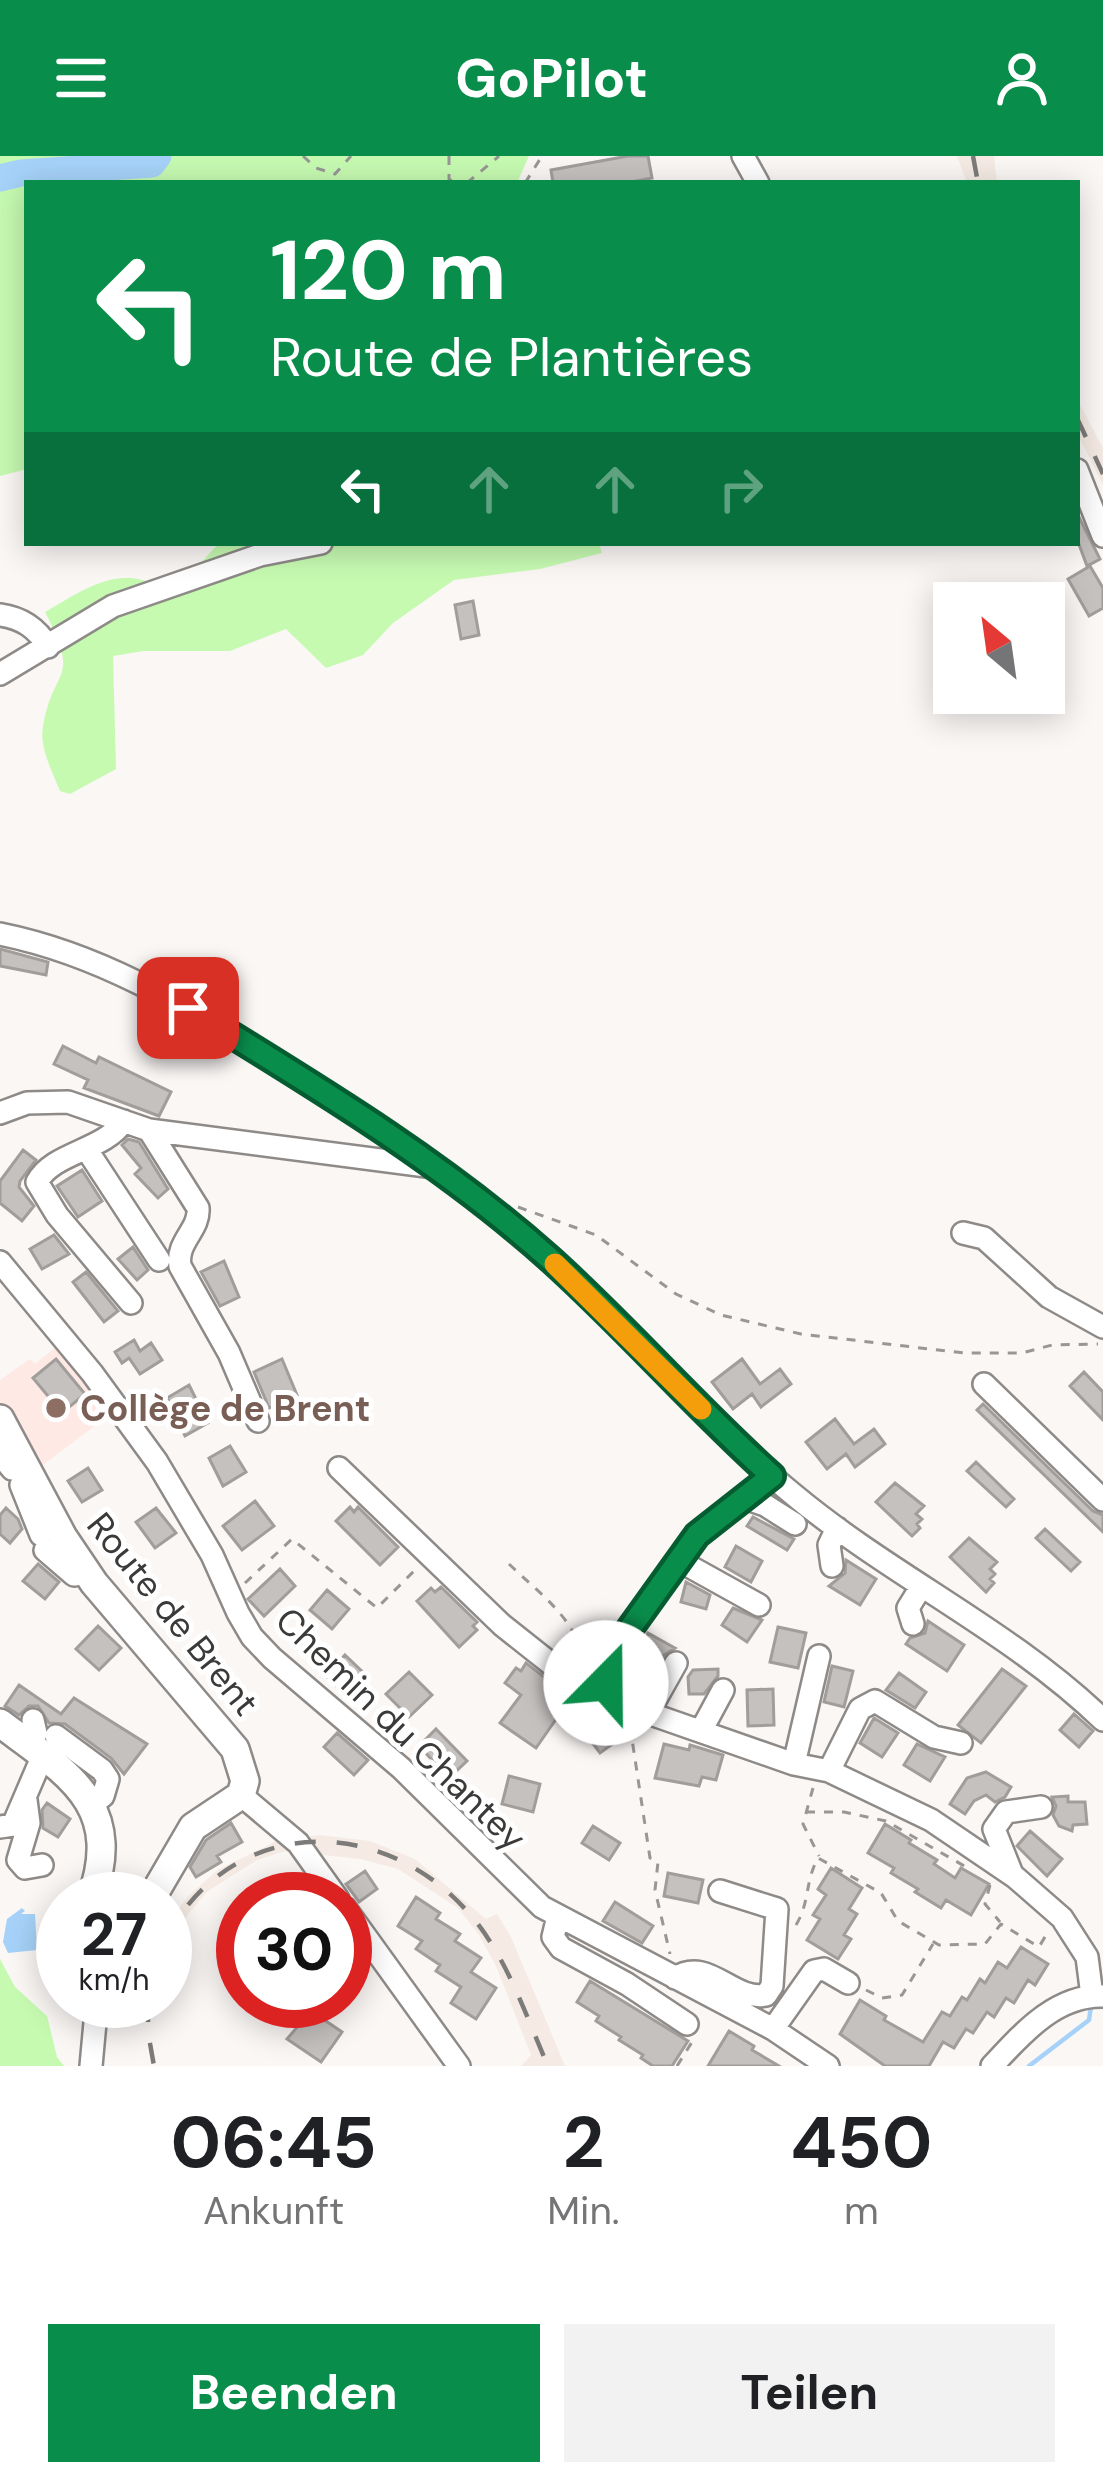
<!DOCTYPE html>
<html lang="de">
<meta charset="utf-8">
<style>
body{margin:0;font-family:"DM Sans",sans-serif;background:#f2f2f2;color:#202124;height:100vh;display:flex;flex-direction:column;font-size:45px;white-space:nowrap}
*{box-sizing:border-box;margin:0}
p{font-size:39px;color:#757577}
.icon{flex:none;width:66px;height:66px;fill:none;stroke:currentColor;stroke-width:2;stroke-linecap:round;stroke-linejoin:round}
.map{position:relative;height:1910px;overflow:hidden}
.sheet{display:flex;flex-direction:column;background:#fff;flex:1}
.sheet>*{flex:none}
.banner{position:absolute;left:24px;top:24px;width:1056px;height:366px;border-radius:0px;box-shadow:0 6px 30px #0003;background:#098d4b;color:#fff;overflow:hidden}
.needle{width:78px;rotate:331deg}
.tools{position:absolute;left:933px;top:426px;display:grid;gap:24px}
.tools a{display:grid;place-items:center;width:132px;height:132px;border-radius:0px;background:#fff;box-shadow:0 6px 30px #0003;font-size:60px}
.speed{position:absolute;left:36px;top:1716px;display:flex;gap:24px;font-size:60px;font-weight:700;text-align:center}
.speed>*{display:grid;place-content:center;width:156px;height:156px;border-radius:50%;background:#fff;box-shadow:0 6px 30px #0003;line-height:1}
.speed small{font-size:30px;font-weight:400}
.speed .limit{border:18px solid #d22;background:#fff;color:#111}
.pin{position:absolute;display:grid;place-items:center;width:102px;height:102px;color:#fff;margin:-51px;border-radius:24px;box-shadow:0 6px 18px #0006}
.me{position:absolute;width:132px;margin:-66px;rotate:22deg;stroke-linejoin:round;filter:drop-shadow(0 0 9px #0008)}
.turn{display:flex;align-items:center;gap:42px;height:252px;padding:0 48px;font-size:54px}
.turn .icon{width:156px;height:156px;stroke-width:2.5}
.turn b{display:block;font-size:84px;line-height:102px}
.lanes{display:flex;align-items:center;height:114px;padding:0 48px;background:#0003;justify-content:center;gap:60px;direction:ltr}
.lanes .off{opacity:.35}
.eta{display:flex;justify-content:space-evenly;align-items:center;height:204px;text-align:center}
.eta b{font-size:72px;font-weight:700;line-height:84px}
.action{display:flex;gap:24px;margin-top:auto;padding:24px 48px}
.action a{flex:1;height:138px;border-radius:0px;background:#098d4b;color:#fff;font-size:48px;font-weight:700;line-height:138px;text-align:center}
.action a+a{background:#f2f2f2;color:#202124}
header{display:flex;justify-content:space-between;align-items:center;height:156px;padding:0 48px;background:#098d4b;color:#fff;font-size:54px;font-weight:700}
.map>svg:first-child{display:block}
.built{fill:#f5ebe4}
.education{fill:#fee9e4}
.green{fill:#c6fab1}
.water{fill:#a6d2f9}
.lines{fill:none;stroke-linecap:round;stroke-linejoin:round}
.stream{stroke:#a6d2f9;stroke-width:4.5}
.river{stroke:#a6d2f9;stroke-width:27}
.building{fill:#c4c1bf;stroke:#a09d9b;stroke-width:3}
.minor-casing{stroke:#8d8a88;stroke-width:26}
.major-casing{stroke:#8d8a88;stroke-width:32}
.path{stroke:#999796;stroke-width:3;stroke-dasharray:9 9;stroke-linecap:butt}
.minor{stroke:#fff;stroke-width:21}
.major{stroke:#fff;stroke-width:27}
.rail{stroke:#7c7b79;stroke-width:4.5;stroke-dasharray:21 21;stroke-linecap:butt}
.route-casing{stroke:#065c31;stroke-width:30}
.route{stroke:#098d4b;stroke-width:21}
.slow{stroke:#f59e0b;stroke-width:21}
.education-dot{fill:#8d6e63;stroke:#fff;stroke-width:4.5}
.labels{text-anchor:middle;dominant-baseline:central;stroke-width:10;stroke-linejoin:round;paint-order:stroke}
.education-label{font-size:36px;font-weight:bold;fill:#785e54;stroke:#fff;text-anchor:start}
.street-label{font-size:36px;fill:#3b3a39;stroke:#fff}
</style>
<header><svg class="icon" aria-label="menu" viewBox="0 0 24 24"><path d="M4 6h16M4 12h16M4 18h16"/></svg>GoPilot<svg class="icon" aria-label="person" viewBox="0 0 24 24"><circle cx="12" cy="8" r="4"/><path d="M4 21q1-7 8-7t8 7"/></svg></header>
<div class="map">
<svg width="1103" height="1910" viewBox="0 0 1103 1910">
<rect width="100%" height="100%" fill="#faf7f5"/>
<path class="built" d="M957,0H994L997,27H967Z
M1077,243L1103,292V329L1077,277Z
M320,1679L370,1685L415,1703L486,1763L497,1758L511,1781L565,1910H521L531,1899L496,1810L479,1779L458,1752L398,1713L360,1703L286,1695L257,1704L208,1735L188,1758L165,1800V1771L188,1740L219,1713L277,1685Z"/>
<path class="education" d="M61,1187L113,1256L39,1312L0,1248V1224L30,1203L35,1208Z"/>
<path class="green" d="M0,0H529L517,27H27V313L0,320Z
M219,387H599L602,397L540,413L454,424L393,467L363,499L326,512L286,473L230,495H144L113,500L116,613L70,638L60,635C53,617 39,591 43,571C53,509 82,527 45,456C80,436 117,408 158,430L196,412Z
M0,1803L15,1831L47,1860L57,1901L64,1910H0Z"/>
<path class="water" d="M22,1752L25,1755L21,1758H35L37,1794L8,1797L3,1786L7,1763Z"/>
<g class="lines">
<path class="stream" d="M1029,1910L1089,1864L1091,1850"/>
<path class="river" d="M0,22L21,17L152,8L158,0"/>
</g>
<path class="building" d="M628,0H648L652,22L626,27H553L551,14Z
M1079,361L1100,403L1087,410L1077,383Z
M1090,410L1103,432V452L1089,460L1068,423Z
M473,445L479,479L461,483L455,449Z
M0,793L48,806L46,819L0,810Z
M63,890L96,907L99,901L171,936L159,960L84,932L88,924L54,908Z
M128,983L139,986L168,1033L158,1042L135,1018L141,1012L122,989Z
M23,994L36,1004L20,1025L19,1031L34,1050L22,1065L0,1047V1025Z
M82,1014L102,1045L78,1061L57,1030Z
M54,1079L69,1098L42,1113L30,1093Z
M133,1091L148,1114L137,1124L118,1103Z
M224,1105L239,1141L220,1150L201,1116Z
M86,1116L118,1155L104,1166L73,1126Z
M134,1184L140,1195L151,1187L162,1204L140,1218L129,1202L122,1207L115,1196Z
M56,1203L85,1238L62,1257L33,1222Z
M282,1203L297,1239L269,1252L254,1216Z
M742,1203L760,1228L780,1213L791,1228L761,1251L752,1238L733,1253L712,1226Z
M1084,1216L1103,1236V1264L1070,1230Z
M189,1229L208,1267L185,1280L167,1242Z
M983,1248L1093,1355L1103,1359V1376L977,1254Z
M835,1263L854,1288L874,1273L885,1288L855,1311L846,1298L827,1313L806,1286Z
M230,1290L246,1316L223,1330L209,1302Z
M976,1306L1014,1343L1006,1351L967,1315Z
M88,1312L102,1334L82,1346L68,1325Z
M895,1327L924,1350L916,1358L922,1363L917,1368L920,1372L912,1380L876,1346Z
M255,1345L274,1370L242,1394L223,1370Z
M350,1351L354,1356L358,1351L398,1391L380,1409L336,1365Z
M6,1352L18,1363L22,1373L10,1387L0,1378V1359Z
M156,1352L176,1377L155,1392L136,1366Z
M753,1361L794,1383L787,1394L747,1370Z
M1045,1373L1080,1406L1071,1415L1036,1382Z
M969,1382L997,1406L990,1413L995,1418L990,1423L994,1427L986,1436L950,1401Z
M736,1390L762,1405L751,1426L725,1411Z
M846,1404L876,1423L860,1449L829,1430L845,1417Z
M38,1408L59,1426L45,1443L23,1425Z
M280,1413L295,1430L264,1460L248,1443Z
M686,1426L710,1439L706,1453L681,1446Z
M441,1431L477,1466L473,1470L477,1474L459,1491L417,1445L431,1432L435,1436Z
M327,1434L349,1453L332,1473L310,1454Z
M733,1452L762,1464L747,1486L722,1469Z
M928,1465L964,1489L947,1515L906,1488L910,1482L925,1477Z
M98,1470L121,1492L99,1514L76,1493Z
M778,1471L806,1477L798,1512L770,1506Z
M648,1477L675,1492L664,1499L657,1511L636,1499Z
M345,1499L366,1519L347,1540L326,1520Z
M526,1507L548,1524L570,1534L566,1540L570,1543L536,1592L500,1567L521,1539L505,1527L516,1512L521,1515Z
M832,1510L853,1515L844,1551L824,1546Z
M718,1513V1520L704,1538H689L688,1521L693,1514Z
M1002,1513L1026,1530L981,1587L958,1569Z
M409,1516L432,1539L409,1561L386,1538Z
M899,1517L926,1536L915,1552L886,1534Z
M19,1529L61,1558L74,1542L147,1588L124,1618L111,1602L65,1568L49,1567L38,1550H29L19,1559L5,1550Z
M773,1533L774,1569L748,1570L747,1534Z
M1074,1558L1093,1575L1079,1591L1060,1574Z
M874,1562L898,1577L882,1601L860,1587Z
M603,1564L618,1584L600,1597L585,1577Z
M436,1573L467,1605L449,1622L419,1590Z
M337,1577L368,1604L354,1619L324,1591Z
M664,1588L689,1594L690,1589L723,1599L716,1624L702,1621L699,1630L655,1622Z
M917,1588L945,1601L930,1625L904,1609Z
M986,1616L1011,1631L1005,1641L995,1646L986,1639L974,1645L965,1658L950,1648L967,1622Z
M509,1620L540,1628L533,1656L502,1648Z
M1068,1640V1646H1085L1087,1668L1073,1669L1072,1675L1059,1670L1053,1659L1056,1650L1052,1641Z
M47,1647L70,1663L58,1681L43,1672L42,1654Z
M231,1667L242,1686L217,1700L221,1706L196,1721L190,1711L206,1684Z
M885,1668L911,1684L909,1687L937,1704L934,1708L955,1722L961,1712L989,1728L971,1759L946,1744L941,1752L915,1736L918,1733L891,1717L894,1712L868,1697Z
M593,1670L620,1687L609,1704L582,1687Z
M1030,1675L1062,1703L1047,1720L1017,1690Z
M831,1712L862,1732L849,1753L857,1758L844,1779L851,1783L838,1803L807,1784L820,1763L813,1759L826,1739L818,1733Z
M365,1715L377,1733L359,1746L346,1728Z
M668,1717L703,1724L698,1747L664,1740Z
M416,1741L440,1757L436,1763L460,1778L455,1785L481,1802L471,1816L496,1832L476,1863L451,1847L461,1831L436,1815L440,1809L416,1793L422,1785L398,1770Z
M615,1746L653,1770L642,1787L603,1765Z
M1021,1791L1048,1808L1035,1829L1028,1824L1014,1847L1006,1842L994,1861L987,1856L973,1877L966,1873L954,1892L943,1886L929,1910H885L840,1878L860,1844L886,1860L884,1864L923,1886L942,1856L950,1860L962,1841L967,1844L980,1823L985,1827L998,1806L1007,1812Z
M590,1825L688,1885L672,1910H653L641,1902L643,1899L619,1884L621,1881L596,1865L599,1860L577,1846Z
M311,1855L342,1876L321,1906L287,1883Z
M729,1875L754,1890L752,1894L779,1910H708Z"/>
<g class="lines">
<defs>
<path id="minor" d="M743,0L758,27
M1077,314L1103,380
M0,459C22,462 37,472 48,491
M0,518L113,450L260,399L321,387
M0,778C109,800 193,856 286,913C379,970 472,1030 552,1105C634,1181 707,1268 794,1339C891,1420 1011,1475 1103,1564
M0,957L27,947L68,946L149,974L434,1011
M124,965C104,995 53,996 37,1026L57,1059L131,1147
M149,974L198,1052C200,1074 176,1085 180,1110L229,1197L258,1265
M87,994L159,1104
M963,1077L984,1082L1049,1141L1103,1171
M0,1106L92,1217L157,1306L212,1399L238,1457L252,1481L272,1502L401,1612L542,1751L773,1873L828,1910
M984,1228L1103,1344
M0,1298L12,1313L27,1312
M339,1312L502,1469L555,1511L580,1522L606,1527
M772,1320L697,1379L608,1503L606,1527L620,1545L648,1557L794,1608L829,1615L931,1664L1015,1721L1062,1762L1087,1801L1092,1840
M21,1329L41,1379
M745,1342L765,1349L795,1368
M45,1394L74,1419L87,1417
M678,1404L759,1449
M832,1410L829,1389L837,1372
M913,1468L908,1452L921,1431
M648,1557L676,1507
M702,1573L723,1534
M56,1580L102,1614L108,1623L103,1640L92,1648
M31,1591L36,1577L33,1564
M794,1608L819,1500
M829,1615L860,1553L875,1545L934,1581L961,1587
M241,1639L298,1687L338,1743
M26,1644L29,1667L18,1704L25,1712L42,1709
M0,1671L13,1669L43,1599
M1012,1718L994,1673L1006,1656L1041,1651
M345,1752L459,1910
M558,1760L553,1781L561,1792L627,1828L687,1868
M675,1822C708,1800 733,1846 766,1839L772,1830L777,1753L720,1735
M773,1873L814,1815L824,1813L848,1827
M91,1910L97,1845
M992,1910C1022,1878 1055,1839 1103,1840"/>
<path id="major" d="M0,1263L63,1381L94,1427L235,1593L245,1625L241,1639L193,1671L151,1743
M0,1567C68,1618 125,1648 91,1743"/>
</defs>
<use href="#minor" class="minor-casing"/>
<use href="#major" class="major-casing"/>
<path class="path" d="M303,0L316,12L335,18L351,0
M449,0V23L454,27
M467,27L499,0
M525,27L542,0
M518,1051L596,1079L676,1138L721,1159L801,1178L964,1197H1022L1052,1189L1098,1188
M509,1408C539,1437 574,1461 584,1503
M245,1427L292,1383L377,1452L417,1412
M630,1570L650,1702L658,1706L655,1734L670,1798
M813,1632L803,1668L819,1700
M806,1656H844L886,1665L966,1711
M990,1729L985,1748L1000,1766
M796,1769C810,1746 805,1725 818,1702L881,1737L898,1765L939,1789L985,1788L1001,1768L1039,1791L1049,1774
M866,1834L882,1842L902,1839L933,1788
M677,1910L692,1886"/>
<use href="#minor" class="minor"/>
<use href="#major" class="major"/>
<path class="rail" d="M973,0L978,27
M1077,262L1103,318
M165,1784C229,1661 378,1656 467,1755C506,1798 525,1858 548,1910
M148,1845V1876L154,1910"/>
</g>
<g class="lines">
<defs>
<path id="route" d="M188,852C313,929 439,1004 549,1102C626,1171 695,1251 772,1320L697,1379L608,1503L606,1527"/>
</defs>
<use href="#route" class="route-casing"/>
<use href="#route" class="route"/>
<path class="slow" d="M555,1108L701,1253"/>
</g>
<circle class="education-dot" cx="56" cy="1252" r="12"/>
<g class="labels">
<g class="education-label">
<text x="80" y="1252">Collège de Brent</text>
</g>
<g class="street-label">
<text transform="translate(173 1458) rotate(51)">Route de Brent</text>
<text transform="translate(401 1573) rotate(44)">Chemin du Chantey</text>
</g>
</g>
</svg>
<div class="tools">
<a><svg class="needle" viewBox="-14 -14 28 28"><path d="M0-13l5 13h-10z" fill="#e53935"/><path d="M0 13l5-13h-10z" fill="#757577"/></svg></a>
</div>
<div class="speed"><div>27<small>km/h</small></div><div class="limit">30</div></div>
<div class="pin" style="left:188px;top:852px;background:#d93025"><svg class="icon" aria-label="arrive" viewBox="0 0 24 24"><path d="M6 21V4h12l-3 4 3 4H6"/></svg></div>
<svg class="me" style="left:606px;top:1527px" viewBox="-20 -20 40 40"><circle r="19" fill="#fff"/><path d="M0-13L10 11 0 6-10 11z" fill="#098d4b"/></svg>
<div class="banner">
<div class="turn"><svg class="icon" aria-label="left" viewBox="0 0 24 24"><path d="M17 20v-9H6M10 6l-5 5 5 5"/></svg><div><b>120 m</b>Route de Plantières</div></div>
<div class="lanes"><svg class="icon" aria-label="left" viewBox="0 0 24 24"><path d="M17 20v-9H6M10 6l-5 5 5 5"/></svg><svg class="icon off" aria-label="ahead" viewBox="0 0 24 24"><path d="M12 20V5M6 11l6-6 6 6"/></svg><svg class="icon off" aria-label="ahead" viewBox="0 0 24 24"><path d="M12 20V5M6 11l6-6 6 6"/></svg><svg class="icon off" aria-label="right" viewBox="0 0 24 24"><path d="M7 20v-9h11M14 6l5 5-5 5"/></svg></div>
</div>
</div>
<section class="sheet">
<div class="eta">
<div><b>06:45</b><p>Ankunft</p></div>
<div><b>2</b><p>Min.</p></div>
<div><b>450</b><p>m</p></div>
</div>
<div class="action"><a>Beenden</a><a>Teilen</a></div>
</section>
